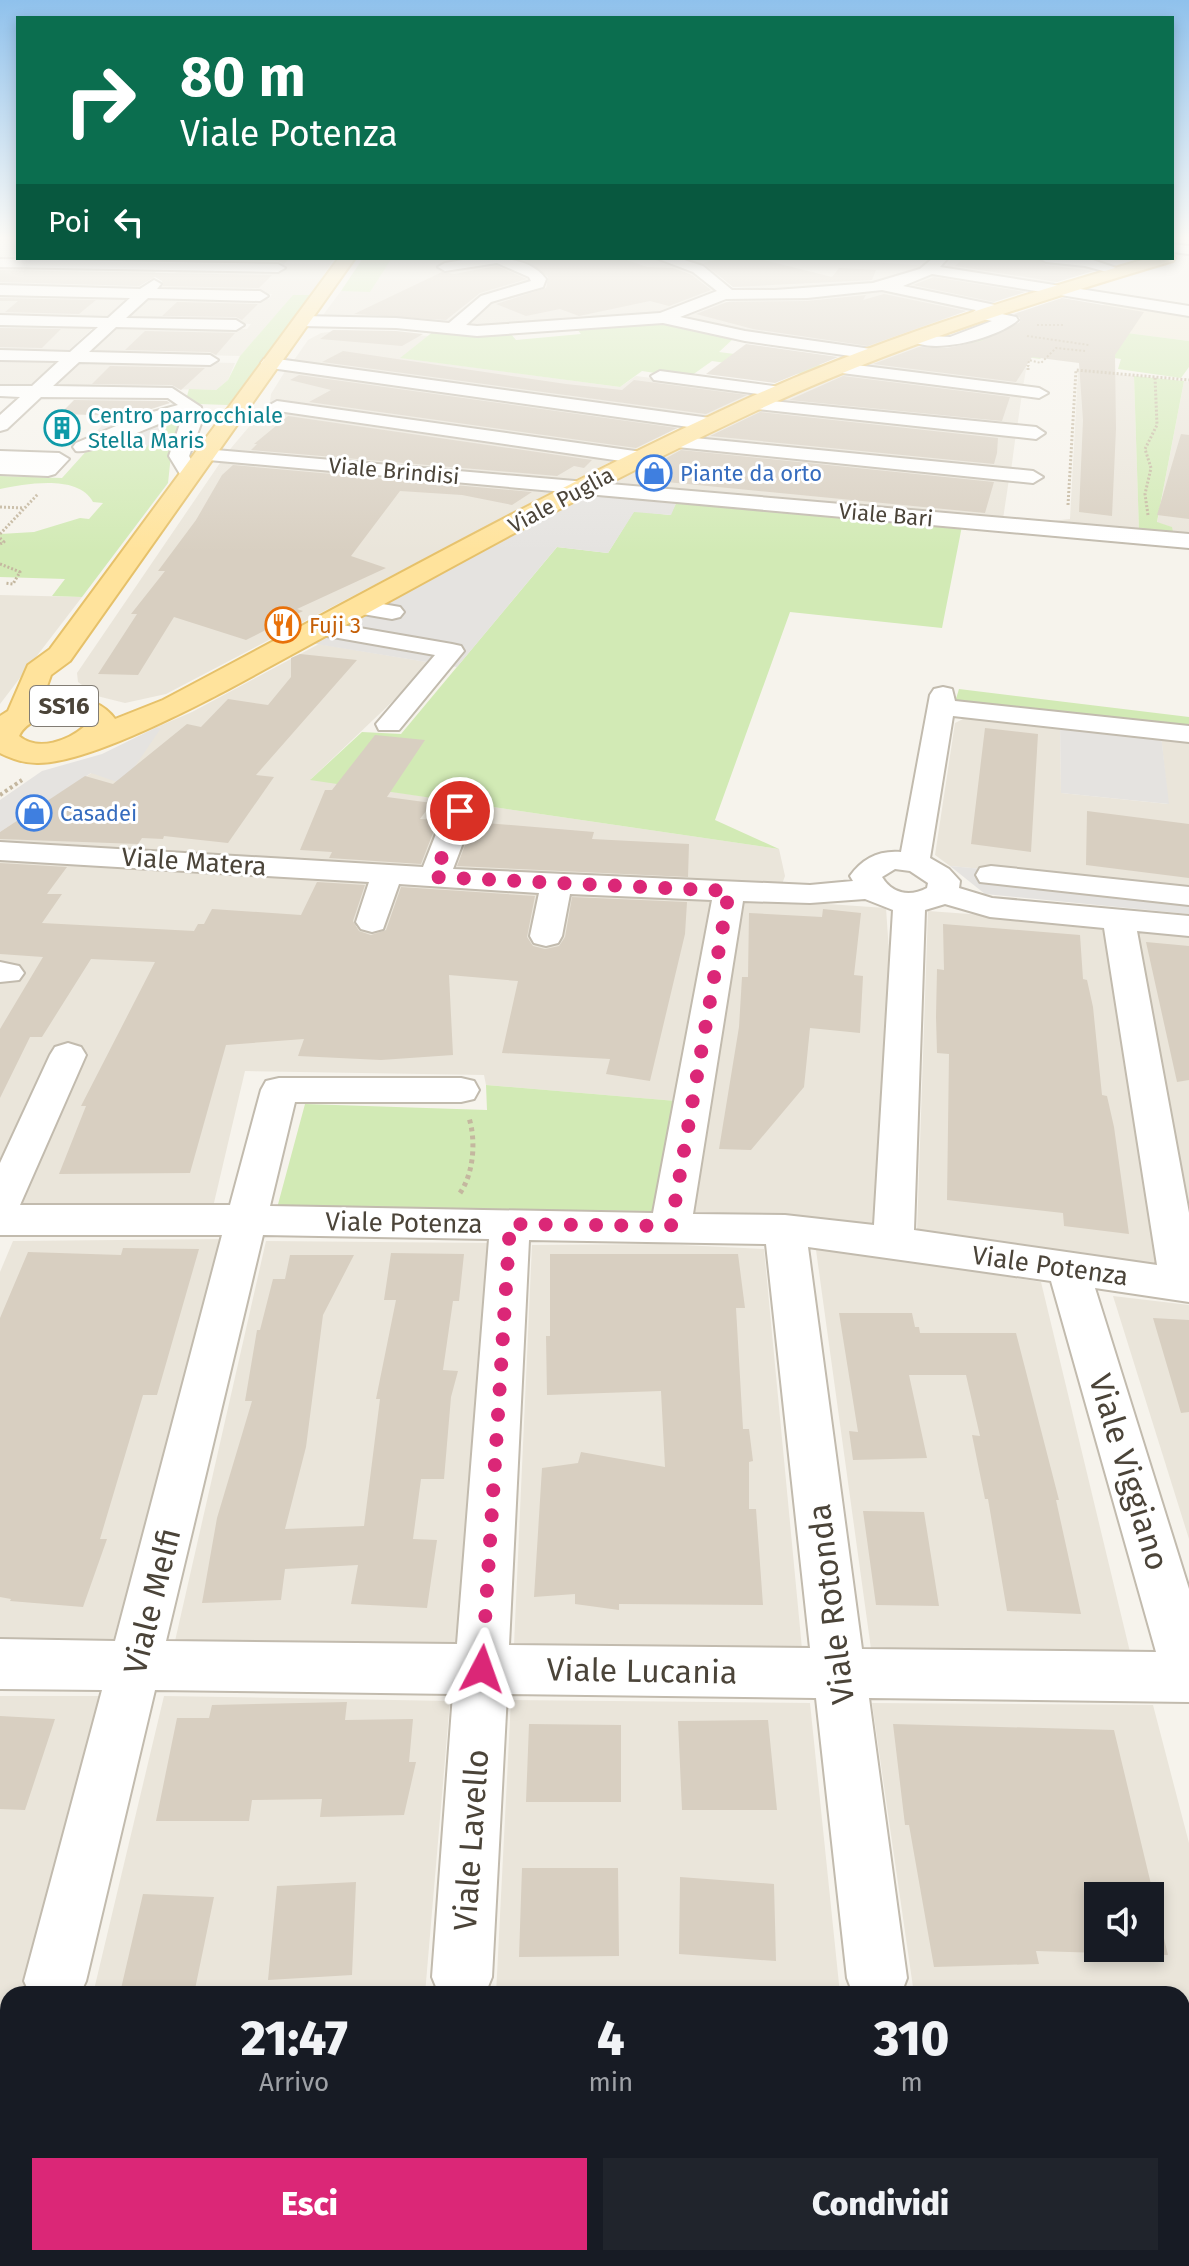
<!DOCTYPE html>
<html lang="it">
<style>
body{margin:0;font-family:"Fira Sans",sans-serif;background:#20242c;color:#f1f3f6;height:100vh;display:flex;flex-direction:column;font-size:30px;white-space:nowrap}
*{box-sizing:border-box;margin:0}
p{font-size:26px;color:#9ea1a6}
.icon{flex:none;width:44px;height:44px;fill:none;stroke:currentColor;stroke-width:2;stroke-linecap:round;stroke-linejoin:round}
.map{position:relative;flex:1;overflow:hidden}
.drawer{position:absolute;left:0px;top:1986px;width:1190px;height:280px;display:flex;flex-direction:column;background:#171b24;border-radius:24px 24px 0 0;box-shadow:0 4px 12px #0003}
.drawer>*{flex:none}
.guide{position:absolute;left:16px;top:16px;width:1158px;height:244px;border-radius:0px;box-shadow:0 4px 12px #0003;background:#0b6e4f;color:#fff;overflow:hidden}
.buttons{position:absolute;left:1084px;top:1882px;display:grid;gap:16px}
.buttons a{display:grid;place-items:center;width:80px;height:80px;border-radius:0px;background:#171b24;box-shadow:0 4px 12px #0003;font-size:40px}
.pin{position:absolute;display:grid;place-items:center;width:68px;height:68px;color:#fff;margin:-34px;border:4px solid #fff;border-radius:50%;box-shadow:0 2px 8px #0007}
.me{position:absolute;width:88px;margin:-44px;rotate:4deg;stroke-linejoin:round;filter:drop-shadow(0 0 6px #0008)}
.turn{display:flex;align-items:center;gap:28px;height:168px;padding:0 32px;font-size:36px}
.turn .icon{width:104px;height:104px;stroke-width:2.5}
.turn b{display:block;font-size:56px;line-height:68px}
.then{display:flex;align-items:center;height:76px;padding:0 32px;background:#0003;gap:16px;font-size:30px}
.eta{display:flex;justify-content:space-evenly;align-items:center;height:136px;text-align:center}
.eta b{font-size:48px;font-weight:800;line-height:56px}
.primary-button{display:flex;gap:16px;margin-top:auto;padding:16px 32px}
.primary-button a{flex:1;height:92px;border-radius:0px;background:#db2777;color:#fff;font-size:32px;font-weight:800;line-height:92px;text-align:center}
.primary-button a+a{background:#20242c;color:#f1f3f6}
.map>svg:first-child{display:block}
.residential{fill:#eae5da;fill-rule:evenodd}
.education{fill:#efe8d6}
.green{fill:#d2eab5}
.parking{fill:#e5e3e0}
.building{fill:#d8cfc1;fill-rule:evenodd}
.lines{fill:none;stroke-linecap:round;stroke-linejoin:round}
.minor-casing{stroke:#c2bbae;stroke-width:4}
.major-casing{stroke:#e6c16a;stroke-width:4}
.path-far3{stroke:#c4b79f;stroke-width:2;stroke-dasharray:2 2;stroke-linecap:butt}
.path-far2{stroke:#c4b79f;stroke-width:3;stroke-dasharray:2 2;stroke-linecap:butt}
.path-far1{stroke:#c4b79f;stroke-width:4;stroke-dasharray:3 3;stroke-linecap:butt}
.path{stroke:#c4b79f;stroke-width:5;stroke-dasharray:4 4;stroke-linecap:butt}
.minor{fill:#fff;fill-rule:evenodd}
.major{fill:#ffe39c;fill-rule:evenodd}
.route{stroke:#db2777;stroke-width:14;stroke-dasharray:0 25.2}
.labels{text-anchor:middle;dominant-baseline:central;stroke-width:6;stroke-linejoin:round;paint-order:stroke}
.far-culture-label{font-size:22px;fill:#0d838f;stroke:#fff;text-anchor:start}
.far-street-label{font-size:22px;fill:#4b4439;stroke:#fff}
.far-shop-label{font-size:22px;fill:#366cbe;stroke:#fff;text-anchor:start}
.far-food-label{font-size:22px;fill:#c56008;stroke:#fff;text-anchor:start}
.shield{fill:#fff;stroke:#817c74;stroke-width:2}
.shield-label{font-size:24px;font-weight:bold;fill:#4b4439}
.street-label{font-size:26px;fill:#4b4439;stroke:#fff}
.near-street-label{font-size:32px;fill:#4b4439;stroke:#fff}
</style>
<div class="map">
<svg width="1189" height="2266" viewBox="0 0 1189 2266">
<rect width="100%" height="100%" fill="#f6f3ec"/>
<path class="residential" d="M192,258H334L311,295L293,296L240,356L91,352L120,325L247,329L251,324L125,321L151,296L269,299L272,294L157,290L180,269L283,271L287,267L184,265Z
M392,258H485L527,275L532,279L524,286L479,298L447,326L320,319L341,291H370Z
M508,258H653L692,270L716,289L715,293L657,316L464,327L494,300L547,287L554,278L505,259Z
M676,258H818L928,266L874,284L770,291L738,287L704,268Z
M952,258H1036L1084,263L1102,268L1044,286L944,270Z
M0,265L160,268L135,291L0,288Z
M937,272L1037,288L985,304L895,286Z
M885,289L977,307L864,349L750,334L675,318L711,305L747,298L842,294Z
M0,292L130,295L103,320L0,317Z
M0,323L95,326L68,351L0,349Z
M344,330L429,336L402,358L620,387L636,376L759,392L698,419L292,363L308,340L321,333Z
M918,341L1028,358L1023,387L855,366Z
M0,358L59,359L28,387H0Z
M84,359L235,363L228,380L216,390L53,387Z
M287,368L688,423L630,452L270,402L271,394Z
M843,371L1022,394L1017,428L768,403Z
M1078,371L1134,376L1139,531L1052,521L1070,519Z
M1184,381L1189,382V534L1173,532L1171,527L1157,523Z
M757,407L1016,433L1011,471L688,439Z
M265,408L618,458L566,484L226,454Z
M676,446L1009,479L1003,519L605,484Z
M222,460L557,489L166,694L125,703L97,696L78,682L77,673Z
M0,595L82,597L0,704Z
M319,644L433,663L311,779L453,801L426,870L0,843V832L161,728L157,727L192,712Z
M971,715L1060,725L1061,793L1168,804L1161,735L1189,739V888L950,866L935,855L955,723Z
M473,804L779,849L785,876L781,887L448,872Z
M0,858L374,880L356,927L380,929L398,881L544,890L532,941L557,942L568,892L714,897L676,1101L486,1085L484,1075L245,1071L213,1207L20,1206L88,1053L51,1052L0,1159Z
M741,898L886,908L891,981L877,1226L785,1215L690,1212Z
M928,911L1106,924L1160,1267L917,1231Z
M1135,927L1189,933V1232Z
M224,1239L113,1641L0,1640V1272L13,1241Z
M266,1241L489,1243L457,1645L175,1641Z
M661,1244L764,1249L802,1649L514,1645L532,1245Z
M816,1250L845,1251L1041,1282L1130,1652L871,1649Z
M1113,1296L1189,1305V1539Z
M0,1696H100L22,1994H8V2030H0Z
M164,1696L450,1701L425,1994H93Z
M511,1700L810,1703L840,1994H496Z
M872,1703L1153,1705L1189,1843V2018H1182V1994H914ZM1098,1896H1150V1948H1098Z"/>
<path class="education" d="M1112,300L1189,313V341L1064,325Z
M0,2030H8V2258H973L975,2266H0Z"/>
<path class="green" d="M363,258H392L370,292L341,291Z
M293,295H311L228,405L198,404L187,396L189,389L216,390L228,380L240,356Z
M1034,318L1065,325L1189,341V367L1181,378L1118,369L1121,359L1051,349L1040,359L959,347Z
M651,322L734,338L719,352L822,365L801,374L712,361L688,378L642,371L620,387L400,358L434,331L511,334L516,340L581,334L577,329Z
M1134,376L1184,381L1157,522L1172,527L1173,532L1139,531Z
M170,419H186L171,455L168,483L82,597L52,596L65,579L0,577V534L34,532L80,518L89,519L103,503L93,502C78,474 26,484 0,489V476L62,478L90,447Z
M678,499L962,526L942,628L790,612L715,820L779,849L310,780L362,732L401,734L557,547L608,553L634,511L670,515Z
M959,689L1189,717V728L955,702Z
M486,1085L676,1101L656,1211L277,1208L305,1104L487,1110Z
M1182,2018H1189V2266H975L973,2258H1182Z"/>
<path class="parking" d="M110,417L170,419L145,449L82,447Z
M590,493L678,499L671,515L634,512L608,553L557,547L457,667L304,642Z
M1060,725L1161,735L1169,804L1061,793Z
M157,727L161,728L123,784L91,773L0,832V800L42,771L102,754Z
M950,866L1189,888V914L985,894Z"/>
<path class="building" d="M111,258H290L284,264L278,261Z
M534,258H621L647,267L673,268L692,275L711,290L669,306L650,301L579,316L560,309L526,316L496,304L546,288L548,277L524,260Z
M724,258H756L832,277L839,268L876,270L872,280L733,287L703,263Z
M964,258H1036L1046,265L1093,271L1057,282L955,266Z
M497,266L527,279L480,293L446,320L354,314L442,272L454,274Z
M0,270L272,275L259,288L163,286L162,281L155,277L139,286L0,282Z
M934,277L1025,292L994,302L913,285Z
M884,294L966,311L868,346L753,329L696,314L727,302L807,301L866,295L863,300Z
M0,298L96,300L79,314L5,312L18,301H0Z
M1062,298L1144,312L1115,355L1116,429L1112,516L1079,512L1083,420L1079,363L1032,357L1016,382L873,364L919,347L947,348L981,341L1020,322V318L1014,314Z
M177,302L258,304L242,320L236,317L162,316Z
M0,328L61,329L42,348L0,347Z
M333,330L396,331L423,334L402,346L320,339Z
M145,331L235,333L216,355L210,352L125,350Z
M746,344L838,357L775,383L706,374Z
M343,351L566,384L622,390L634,380L747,395L706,414L322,362Z
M110,366L205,368L181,390L172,385L92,384Z
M299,375L677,428L636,448L309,402L331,390L290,380Z
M843,376L1010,397L1002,421L789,400Z
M74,400L167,401L170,403L142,412H128L124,416L60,414Z
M760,412L998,438L997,453L994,464L710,436Z
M288,416L592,460L584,468L574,466L557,476L251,450L257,444H254Z
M1181,434L1189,435V519L1157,515Z
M681,450L994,482L985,513L646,480L659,462Z
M233,465L532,492L512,505L462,495L400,491L351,556L386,568L297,609L303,611L246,640L174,617L138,675L98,674L137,614H131L165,571H158L196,520L222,475Z
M300,654L357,660L256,775L274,777L228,843L164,836L163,839L142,838L138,844L0,839V832L85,776L113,784L187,724L201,727L228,699L268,705L291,677V658Z
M985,728L1038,734L1031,852L971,844Z
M375,735L425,740L387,797L432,803L420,819L438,820L421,864L329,858L332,852L300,850L325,790H332Z
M1087,811L1189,824V878L1086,865Z
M474,822L594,832L592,839L689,844L688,877L457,866Z
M0,863L67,867L47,894H62L42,923L194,931L198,924H204L212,909L301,915L317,882L365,885L353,921L359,931L371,935L386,930L401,887L535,896L527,937L533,946L545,949L559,946L565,937L572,897L687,902L685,934L650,1081L606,1074L610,1059L502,1053L518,981L449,975L453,1055L381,1060L298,1056L304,1039L226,1045L190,1173L59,1174L86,1106H81L155,962L91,959L42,1037H30L0,1098V1029L43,957L0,954Z
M823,909L861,913L854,975L863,976L860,1033L810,1028L804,1087L751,1150L719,1149L739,1027L742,977H748L749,913L822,917Z
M943,924L1080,935L1083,979L1087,980L1093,1007L1102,1095L1107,1096L1114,1127L1129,1234L1064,1226L1063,1213L947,1200L949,1054L937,1053L936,1017L937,969L944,970Z
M1146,942L1189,946V1080L1177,1082Z
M123,1248L199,1249L157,1395H143L100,1539H107L83,1607L10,1601L11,1599L0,1597V1318L28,1252L121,1255Z
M391,1253L464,1254L459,1301H453L443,1370L458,1371L451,1397L444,1479H421L413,1539L437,1540L427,1608L351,1604L358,1565L285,1569L281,1600L202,1603L217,1518L252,1401H245L257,1330H260L273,1279H285L290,1255H354L323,1315L306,1447L285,1529L364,1526L380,1399H376L396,1300H384Z
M550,1254H738L745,1308H736L743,1429H749L753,1461L749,1462V1509H756L763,1605L619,1604V1610L575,1604V1594L534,1597L542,1468L578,1463L581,1452L665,1467L661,1391L547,1395L546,1336H550Z
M839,1313H912L915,1327H919L920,1333H1016L1059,1500H1056L1081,1614L1007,1611L988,1499H985L972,1435L980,1436L966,1375H909L927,1458L853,1460L849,1431L858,1432Z
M1153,1318L1189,1320V1412L1181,1413Z
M863,1511L924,1512L939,1606L876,1605Z
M347,1702L345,1720L413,1719L409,1762H416L404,1815L320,1817L322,1799L252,1800L249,1821H156L177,1718H209L212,1705Z
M0,1716L55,1719L25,1810L0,1809Z
M768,1720L777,1810H682L678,1721Z
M529,1724L621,1725V1802H526Z
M893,1724L1114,1730L1168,1955L1036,1951L1039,1964L934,1967L909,1825H905ZM1098,1896H1150V1948H1098Z
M522,1868H618L619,1956L519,1957Z
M680,1877L774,1884L776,1961L679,1954Z
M356,1882L352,1975L268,1980L277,1886Z
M143,1894L214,1897L194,1994L120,1993Z"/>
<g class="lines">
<defs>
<path id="minor" d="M1172,244L1189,246V254L1172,252Z
M475,258C501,258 529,257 546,279L543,287L491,302L466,325L477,326L660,313L717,291L693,272L656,258H678L703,266L732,290H775L873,283L920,269L933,258H948L940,267L1189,306V316L932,274L903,286L1000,306L1002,309L997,313L1016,317L1018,320C998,338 929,357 907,338L909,335L950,337L992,321L973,317L971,314L976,310L882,290L807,298L726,299L680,317L745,331L878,350L880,354L872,359L745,341L663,323L477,336L396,328L301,326L293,321L301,316L396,318L449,323L481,296L531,281L529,277L497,263L445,271L438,267L445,263Z
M1039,258H1087L1125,271L1118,275L1085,266L1046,262Z
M0,259L278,264L285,268L278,272L0,267Z
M154,280L161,284L157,289L260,291L268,296L260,301L148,298L126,318L236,320L244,325L236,330L116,327L89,352L210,355L218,360L210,365L79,362L53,386L172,388L201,407L202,421L189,456L200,475L197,479H183L169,456L183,415C161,421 92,455 76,451L73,447L76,443L142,415L178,405L168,398L41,397L7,429L0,431V415L20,397L0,396V386H32L59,361L0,360V350L70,352L98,327L0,325V315L108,318L130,298L0,295V285L140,289Z
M270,358L710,418L719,424L710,430L264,367L261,363L264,359Z
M840,363L1039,388L1048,393L1039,398L834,372L831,368Z
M660,371L781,387L790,392L781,397L654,380L651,376Z
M753,399L1036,427L1045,433L1036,439L747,408L744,404L747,400Z
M277,401L642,452L652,458L642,464L271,410L268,406Z
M674,436L1033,471L1043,477L1033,483L667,446L664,442Z
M204,449L1189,534V548L197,459L194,455L197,451Z
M0,451L59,453L69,459L55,474L48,476L0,474Z
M359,600L400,607L404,612L400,617L392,619L351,612L347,607L351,602Z
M319,621L452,644L461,646L464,651L399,730H379L376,724L435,655L310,633L307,628L310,623Z
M943,687L952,689L955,701L1189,726V742L953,716L930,858L949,869L960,881L959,888L992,898L1189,916V936L1137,931L1189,1213V1302L1095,1288L1189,1589V1702L869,1698L907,1978L901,1994H853L847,1978L816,1698L507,1694L492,1977L485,1994H439L432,1977L453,1694L155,1690L86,1981L80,1994H30L24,1981L102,1690L0,1689V1639L115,1641L222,1235H0V1163L50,1055L55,1047L68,1043L81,1047L86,1055L20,1205H230L261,1090L266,1081L279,1078H461L474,1081L479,1090L474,1099L461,1102H295L270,1206L653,1213L712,900L570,894L562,936L558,943L546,946L534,943L530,936L539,893L399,884L383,929L372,932L361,929L356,922L369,882L0,860V842L423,867L445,811L450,805L460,802L470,805L475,811L453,869L810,885L853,881L850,876C862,859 879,850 901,852L930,695L934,689ZM895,869L910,871L928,883L927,888C910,897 892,894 882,877ZM865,899L893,910L874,1225L785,1215L693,1214L743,901L810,903ZM945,904L990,917L1104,928L1157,1265L914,1230L925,910ZM263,1235L489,1239L457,1644L166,1641ZM529,1240L766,1244L810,1648L509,1645ZM808,1247L1051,1281L1156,1652L862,1649Z
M991,866L1189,887V905L980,882L976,875L980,868Z
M0,962L19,966L24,973L19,980L0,982Z"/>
<path id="major" d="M1172,254L1175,258L1173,261C1032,303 893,347 760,409C577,494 401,596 223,692C181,714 83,764 37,763C24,763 12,759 0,753V716L8,711L28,665L50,649L339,258H355L70,661L51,675L42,700C69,695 98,696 115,719L163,700C356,598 546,491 744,400C875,340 1012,298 1149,258H1172ZM64,715L80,718L85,726C68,741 38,752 19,736C27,719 47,717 64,715Z"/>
</defs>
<use href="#minor" class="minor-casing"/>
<use href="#major" class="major-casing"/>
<path class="path-far3" d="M1037,325H1064
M1027,336L1089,345
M1028,367L1029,360L1041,363L1056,348L1085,351"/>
<path class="path-far2" d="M1028,370V365
M1068,505L1076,370L1189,380
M0,507L24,508
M1148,515L1145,494L1151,468L1145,449L1157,425L1155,377
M0,534L38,494
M0,538L4,542L0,544
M0,564L20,572L13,584L5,583"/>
<path class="path-far1" d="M0,795L22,780"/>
<path class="path" d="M460,1193C474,1173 476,1140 469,1118"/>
<use href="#minor" class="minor"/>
<use href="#major" class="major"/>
</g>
<linearGradient id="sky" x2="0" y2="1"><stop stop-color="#8fc1ec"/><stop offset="0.43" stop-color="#fbfaf6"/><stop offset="1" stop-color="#fbfaf6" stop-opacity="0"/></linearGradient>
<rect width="1189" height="553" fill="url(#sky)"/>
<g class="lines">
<path class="route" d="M460,811L434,877L729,891L671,1226L510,1224L482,1669"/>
</g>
<defs>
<symbol id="building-ring" viewBox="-11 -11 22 22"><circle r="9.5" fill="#fff" stroke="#0f9aa8" stroke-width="1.5"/><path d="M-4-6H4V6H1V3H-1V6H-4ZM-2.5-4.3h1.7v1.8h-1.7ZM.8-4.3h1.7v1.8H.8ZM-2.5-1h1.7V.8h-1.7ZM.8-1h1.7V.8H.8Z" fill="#0f9aa8"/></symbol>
<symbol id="shop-ring" viewBox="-11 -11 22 22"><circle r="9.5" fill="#fff" stroke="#3f7fe0" stroke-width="1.5"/><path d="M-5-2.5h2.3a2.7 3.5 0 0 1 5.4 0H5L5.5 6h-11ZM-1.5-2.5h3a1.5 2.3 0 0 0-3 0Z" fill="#3f7fe0"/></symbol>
<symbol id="restaurant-ring" viewBox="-11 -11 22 22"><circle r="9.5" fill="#fff" stroke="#e8710a" stroke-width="1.5"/><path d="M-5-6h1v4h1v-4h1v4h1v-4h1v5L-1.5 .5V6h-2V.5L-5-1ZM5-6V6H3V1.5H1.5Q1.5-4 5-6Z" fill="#e8710a"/></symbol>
</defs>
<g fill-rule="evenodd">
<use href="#building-ring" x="42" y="408" width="40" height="40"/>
<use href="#shop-ring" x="634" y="453" width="40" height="40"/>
<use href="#restaurant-ring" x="263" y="605" width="40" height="40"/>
<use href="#shop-ring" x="14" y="793" width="40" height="40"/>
</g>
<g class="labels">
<g class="far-culture-label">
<text x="88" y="415">Centro parrocchiale<tspan x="88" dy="25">Stella Maris</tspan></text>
</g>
<g class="far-street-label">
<text transform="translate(394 471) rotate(5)">Viale Brindisi</text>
<text transform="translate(561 500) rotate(-28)">Viale Puglia</text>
<text transform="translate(886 515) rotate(5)">Viale Bari</text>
</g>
<g class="far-shop-label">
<text x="680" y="473">Piante da orto</text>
<text x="60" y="813">Casadei</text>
</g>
<g class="far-food-label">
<text x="309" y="625">Fuji 3</text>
</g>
<rect class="shield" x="30" y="686" width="68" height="40" rx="6"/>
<g class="shield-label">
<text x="64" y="706">SS16</text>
</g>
<g class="street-label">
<text transform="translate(194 862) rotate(4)">Viale Matera</text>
<text transform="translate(404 1223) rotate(1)">Viale Potenza</text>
<text transform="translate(1050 1266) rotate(8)">Viale Potenza</text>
</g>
<g class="near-street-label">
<text transform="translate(1129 1472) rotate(73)">Viale Viggiano</text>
<text transform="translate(152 1601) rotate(-76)">Viale Melfi</text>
<text transform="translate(831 1604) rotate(-97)">Viale Rotonda</text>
<text transform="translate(642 1671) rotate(1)">Viale Lucania</text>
<text transform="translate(471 1840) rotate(-86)">Viale Lavello</text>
</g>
</g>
</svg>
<div class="buttons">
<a><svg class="icon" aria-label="sound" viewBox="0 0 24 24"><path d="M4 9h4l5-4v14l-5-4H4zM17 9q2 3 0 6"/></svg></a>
</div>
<div class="pin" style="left:460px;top:811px;background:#d93025"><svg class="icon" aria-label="arrive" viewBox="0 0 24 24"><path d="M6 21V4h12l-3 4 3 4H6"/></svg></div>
<svg class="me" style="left:482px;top:1669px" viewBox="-20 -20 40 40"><path d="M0-17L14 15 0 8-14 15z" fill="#db2777" stroke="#fff" stroke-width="4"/></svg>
<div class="guide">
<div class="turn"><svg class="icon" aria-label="right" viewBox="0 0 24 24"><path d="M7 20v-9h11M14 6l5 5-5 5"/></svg><div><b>80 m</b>Viale Potenza</div></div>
<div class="then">Poi<svg class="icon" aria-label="left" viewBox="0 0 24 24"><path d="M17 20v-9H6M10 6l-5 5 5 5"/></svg></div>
</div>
<section class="drawer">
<div class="eta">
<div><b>21:47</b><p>Arrivo</p></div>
<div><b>4</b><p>min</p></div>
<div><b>310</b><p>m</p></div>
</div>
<div class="primary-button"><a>Esci</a><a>Condividi</a></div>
</section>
</div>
